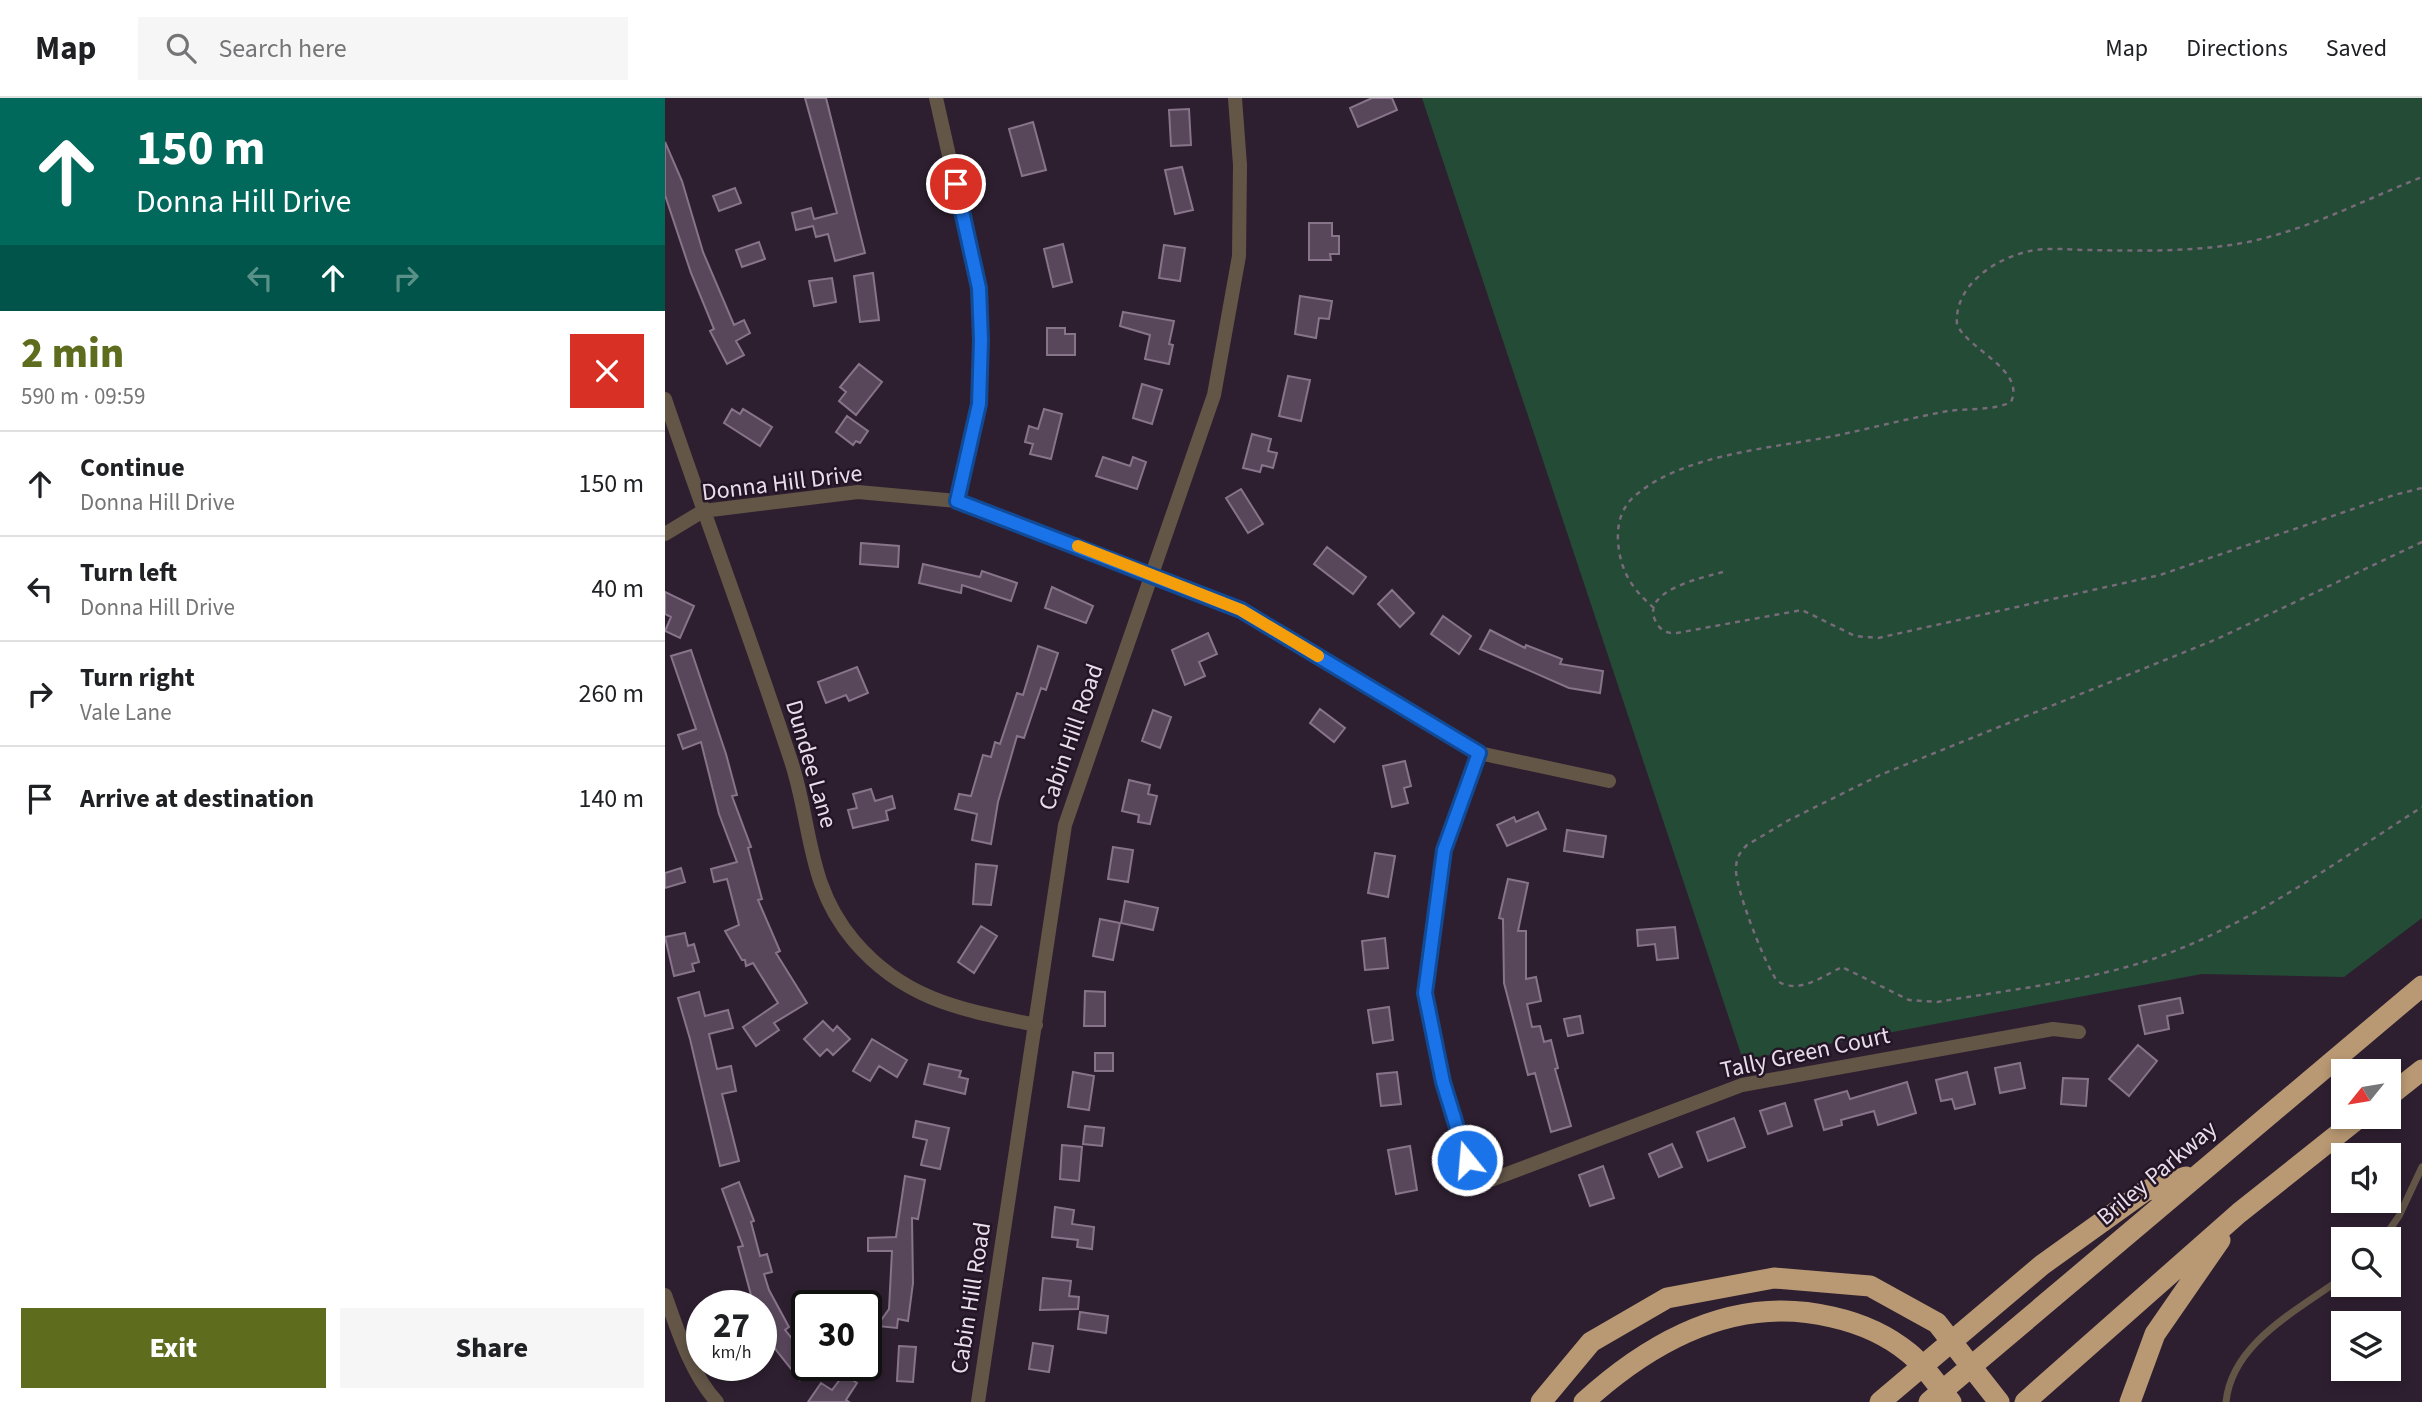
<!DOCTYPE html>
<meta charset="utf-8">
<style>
body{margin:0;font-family:"Source Sans 3",sans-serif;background:#f6f6f6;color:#202124;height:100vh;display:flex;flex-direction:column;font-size:26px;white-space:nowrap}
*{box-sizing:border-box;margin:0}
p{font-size:23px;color:#757577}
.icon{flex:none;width:38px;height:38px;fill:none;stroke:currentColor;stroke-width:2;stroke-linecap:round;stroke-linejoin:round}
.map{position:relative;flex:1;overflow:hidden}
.panel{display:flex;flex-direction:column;background:#fff;width:665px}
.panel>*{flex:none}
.top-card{background:#00695c;color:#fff;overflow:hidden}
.needle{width:46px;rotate:240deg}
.fabs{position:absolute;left:1666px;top:961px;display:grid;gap:14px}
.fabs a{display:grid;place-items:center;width:70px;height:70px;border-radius:0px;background:#fff;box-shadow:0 4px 10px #0003;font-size:35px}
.speed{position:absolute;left:21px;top:1192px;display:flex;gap:14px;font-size:35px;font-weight:700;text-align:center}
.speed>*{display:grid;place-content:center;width:91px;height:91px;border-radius:50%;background:#fff;box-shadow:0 4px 10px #0003;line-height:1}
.speed small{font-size:18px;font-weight:400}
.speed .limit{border:4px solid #111;border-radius:10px;background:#fff;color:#111}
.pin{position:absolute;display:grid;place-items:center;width:60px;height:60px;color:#fff;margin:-30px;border:4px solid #fff;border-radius:50%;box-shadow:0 2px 7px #0007}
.me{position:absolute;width:77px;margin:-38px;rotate:343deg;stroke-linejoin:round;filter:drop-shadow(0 0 5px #0008)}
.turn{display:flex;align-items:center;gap:24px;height:147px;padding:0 21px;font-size:32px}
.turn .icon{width:91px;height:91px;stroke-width:2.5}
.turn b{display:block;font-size:49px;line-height:60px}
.lanes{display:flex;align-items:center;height:66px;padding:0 21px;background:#0003;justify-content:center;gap:35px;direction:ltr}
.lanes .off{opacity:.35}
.round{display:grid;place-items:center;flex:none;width:74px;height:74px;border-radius:0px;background:#f6f6f6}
.head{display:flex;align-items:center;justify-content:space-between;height:119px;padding:0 21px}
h1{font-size:42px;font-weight:800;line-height:52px;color:#5e6c1e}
.cta{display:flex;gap:14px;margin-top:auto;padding:14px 21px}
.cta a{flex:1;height:80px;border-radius:0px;background:#5e6c1e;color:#fff;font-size:28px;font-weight:800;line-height:80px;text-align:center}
.cta a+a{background:#f6f6f6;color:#202124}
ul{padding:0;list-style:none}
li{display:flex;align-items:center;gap:21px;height:105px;padding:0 21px;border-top:2px solid #e0e0e0}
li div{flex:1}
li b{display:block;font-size:26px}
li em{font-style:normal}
header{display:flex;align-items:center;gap:42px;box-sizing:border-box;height:98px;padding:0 35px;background:#fff;border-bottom:2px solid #e0e0e0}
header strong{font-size:33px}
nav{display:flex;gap:38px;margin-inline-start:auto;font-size:24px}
.search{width:490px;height:63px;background:#f6f6f6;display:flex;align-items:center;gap:18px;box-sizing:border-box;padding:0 24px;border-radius:0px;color:#757577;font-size:26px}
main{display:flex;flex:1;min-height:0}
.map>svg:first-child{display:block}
.green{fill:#234b35}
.building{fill:#58475b;stroke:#87748a;stroke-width:2}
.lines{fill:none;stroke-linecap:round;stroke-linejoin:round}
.path{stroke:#776a79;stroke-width:2.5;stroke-dasharray:5 5;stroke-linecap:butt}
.service{stroke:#635647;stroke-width:7}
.minor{stroke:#635647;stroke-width:14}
.motorway{stroke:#b99973;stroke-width:21}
.route-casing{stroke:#114b97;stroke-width:18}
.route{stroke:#1a73e8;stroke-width:12}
.slow{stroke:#f59e0b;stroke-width:12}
.labels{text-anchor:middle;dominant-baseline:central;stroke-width:5;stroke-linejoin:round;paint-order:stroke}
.street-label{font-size:24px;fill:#e8deea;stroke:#241526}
</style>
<header>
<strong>Map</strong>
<div class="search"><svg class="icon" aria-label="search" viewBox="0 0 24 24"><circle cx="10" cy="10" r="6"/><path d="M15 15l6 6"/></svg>Search here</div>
<nav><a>Map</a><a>Directions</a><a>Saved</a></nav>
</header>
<main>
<section class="panel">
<div class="top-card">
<div class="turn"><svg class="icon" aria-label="ahead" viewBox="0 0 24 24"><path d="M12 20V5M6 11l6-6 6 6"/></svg><div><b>150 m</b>Donna Hill Drive</div></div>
<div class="lanes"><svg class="icon off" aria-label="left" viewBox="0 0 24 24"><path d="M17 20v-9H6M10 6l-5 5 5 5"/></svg><svg class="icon" aria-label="ahead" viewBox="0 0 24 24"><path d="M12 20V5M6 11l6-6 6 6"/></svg><svg class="icon off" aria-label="right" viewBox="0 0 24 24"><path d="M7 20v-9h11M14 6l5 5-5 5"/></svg></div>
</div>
<div class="head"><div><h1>2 min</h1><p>590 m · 09:59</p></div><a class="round" style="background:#d93025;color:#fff"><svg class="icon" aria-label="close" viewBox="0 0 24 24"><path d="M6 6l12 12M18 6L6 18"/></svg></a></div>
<ul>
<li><svg class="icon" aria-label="ahead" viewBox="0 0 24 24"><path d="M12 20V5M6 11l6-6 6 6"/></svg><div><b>Continue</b><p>Donna Hill Drive</p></div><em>150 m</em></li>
<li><svg class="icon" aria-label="left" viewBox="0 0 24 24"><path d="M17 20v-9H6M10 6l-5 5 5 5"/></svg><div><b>Turn left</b><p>Donna Hill Drive</p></div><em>40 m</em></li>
<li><svg class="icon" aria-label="right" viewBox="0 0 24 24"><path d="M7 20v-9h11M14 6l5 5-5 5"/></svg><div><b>Turn right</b><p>Vale Lane</p></div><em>260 m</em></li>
<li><svg class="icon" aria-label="arrive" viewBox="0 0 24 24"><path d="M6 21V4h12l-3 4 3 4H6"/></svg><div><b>Arrive at destination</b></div><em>140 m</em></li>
</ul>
<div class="cta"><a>Exit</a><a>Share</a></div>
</section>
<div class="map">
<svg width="1757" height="1304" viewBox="0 0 1757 1304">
<rect width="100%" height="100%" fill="#2e1f30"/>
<path class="green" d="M757,0H1757V820L1679,879L1537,876L1078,962Z"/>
<path class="building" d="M140,0H161L200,155L170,163L163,136L151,139L148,128L131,132L127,115L146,110L149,121L172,115Z
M707,0H727L732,12L693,29L685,10Z
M524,11L526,47L506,48L504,12Z
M368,24L381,72L357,78L344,31Z
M0,44L17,83L38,154L69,227L79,222L85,235L71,243L79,257L62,266L45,233L49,231L26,175L0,97Z
M517,69L528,112L510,116L500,72Z
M70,90L76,105L54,113L48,98Z
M644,125H667V138H674V156H665L666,162H644Z
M94,144L100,161L77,169L71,152Z
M398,146L407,184L388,189L379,151Z
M499,147L520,150L515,183L494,180Z
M208,175L214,222L195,224L189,178Z
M167,180L171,204L149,208L144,183Z
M635,198L667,203L664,221L654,220L651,240L630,236Z
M458,214L509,223L504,246L508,247L504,266L480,261L485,237L455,228Z
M382,230H400V236H410V257H382Z
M194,266L217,284L191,317L174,303L181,294L175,289Z
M623,278L645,282L636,323L614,318Z
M477,286L497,292L487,326L468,320Z
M67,311L75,316L78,311L107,329L95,348L59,325Z
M379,311L397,316L386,361L365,356L368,346L360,344L364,328L373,331Z
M182,318L203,333L195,345L191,343L188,347L171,334Z
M587,336L606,341L603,353L612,355L608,370L597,367L595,374L578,370Z
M438,359L465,368L468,359L481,364L472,391L431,378Z
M576,391L598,426L583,435L561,400Z
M196,445L234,448L233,469L195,466Z
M662,449L701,479L688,496L649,466Z
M258,466L315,479L317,473L352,485L346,503L297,487L296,495L254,485Z
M387,489L428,508L421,525L380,510Z
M727,492L749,515L735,529L713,506Z
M0,494L29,508L15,540L0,533L6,519L0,516Z
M778,518L806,538L794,556L766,536Z
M825,532L860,550L861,547L897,561L895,566L938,573L935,595L904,590L815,551Z
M543,535L552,556L534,564L540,578L520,587L507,552Z
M373,548L393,555L381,592L376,590L359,640L352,638L333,704L326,746L307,742L312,716L290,711L294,696L306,698L318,657L326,659L330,644L335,646L352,595L358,597Z
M26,552L61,656L72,697L67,698L86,749L83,750L97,801L93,802L115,853L111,855L142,905L109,925L114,932L91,948L78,929L113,905L88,865L81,868L80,862H77L60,833L74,827L62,781L49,784L46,771L72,764L54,716L36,644L18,651L13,637L31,631L6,558Z
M192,569L203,595L184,603L181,597L161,605L153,584Z
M655,611L680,630L669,644L645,625Z
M488,612L506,619L495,650L477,643Z
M740,663L746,688L739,690L743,705L727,709L718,668Z
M464,682L485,687L483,696L492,698L485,726L473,724L474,717L457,713Z
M206,691L210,703L227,698L230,710L221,713L223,722L188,730L183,712L192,710L188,696Z
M873,714L881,731L842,748L832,727L849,719L851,724Z
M902,732L941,738L938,759L899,753Z
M448,749L468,752L463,784L443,781Z
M710,755L730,758L723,799L703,795Z
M311,766L332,768L326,807L308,806Z
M16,770L20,784L0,790V775Z
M843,781L863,785L853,833H861V881L871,879L876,903L862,906L867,929L875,928L879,944L886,942L893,970L890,971L906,1028L886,1034L870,975L863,977L839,885L838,821L834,820Z
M460,803L493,810L488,832L456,825Z
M435,821L455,825L448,862L428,858Z
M316,828L332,838L309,875L293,864Z
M1010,829L1013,860L992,862L990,846L973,848L972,832Z
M20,835L23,848L29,846L34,864L27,866L29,873L9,878L0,839Z
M720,840L723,870L700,872L697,843Z
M420,893L440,894V928H419Z
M34,894L40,918L63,912L68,930L44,936L52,971L66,968L71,993L57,996L74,1063L55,1068L25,941L13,900Z
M1515,900L1518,915L1502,918L1504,931L1480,936L1474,908Z
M724,909L728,942L708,945L703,912Z
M915,918L918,935L903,938L899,921Z
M158,923L168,933L172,928L185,941L168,957L162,951L155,958L139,941Z
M207,941L242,962L232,979L214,968L205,983L188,973Z
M1473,947L1492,963L1464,998L1444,981Z
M430,955H448V973H430Z
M1355,965L1360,990L1335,995L1330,970Z
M264,966L296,973L294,979L303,981L300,996L259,986Z
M408,974L429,978L424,1012L403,1009Z
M732,974L736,1006L716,1008L712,976Z
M1302,974L1310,1006L1290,1011L1287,1001L1276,1003L1271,982Z
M1398,980L1423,981L1421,1008L1396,1006Z
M1242,984L1251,1015L1213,1027L1209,1013L1176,1022L1177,1027L1159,1032L1150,1002L1182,993L1185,1001Z
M1120,1005L1127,1028L1103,1036L1095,1013Z
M1069,1020L1080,1049L1043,1063L1032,1034Z
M251,1023L284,1030L275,1071L256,1067L262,1042L248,1039Z
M420,1028L439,1030L437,1048L418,1046Z
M1007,1046L1017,1069L994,1079L984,1056Z
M397,1047L417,1049L414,1083L395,1081Z
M745,1048L752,1092L731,1096L723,1052Z
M938,1068L949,1100L925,1108L914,1077Z
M240,1078L260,1082L253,1121L247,1120L248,1185L243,1223L233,1221L232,1230L212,1228L224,1211L227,1153H203V1140L231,1139Z
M74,1084L89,1123L86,1124L95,1158L102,1156L107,1174L99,1176L104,1192L124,1229L120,1232L142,1259V1267H154L135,1282L111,1252L96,1224V1208H89L73,1149L78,1148L57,1091Z
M390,1109L409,1112L407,1126L429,1129L427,1151L412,1149L413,1142L387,1139Z
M378,1180L406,1183L404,1198L414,1199L413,1211L375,1212Z
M415,1214L443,1218L441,1235L413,1231Z
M368,1245L388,1248L384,1274L364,1271Z
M234,1248L251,1249L248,1284L232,1283Z
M179,1276L192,1285L181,1302L184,1304H143L156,1285L167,1292Z"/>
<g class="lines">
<path class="path" d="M1757,444L1552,541L1215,677L1124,722L1082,747C1075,754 1071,760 1071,771C1070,789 1098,861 1109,878C1111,883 1116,886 1122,887C1140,892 1162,876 1177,869L1244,902L1272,904C1343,892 1417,884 1485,862C1583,829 1671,764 1757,709
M1058,474C1040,479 976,492 990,522C994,532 1002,536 1012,535L1137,512L1190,538L1213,540L1495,477L1729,397L1757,390
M989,510C967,491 955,473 953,443C952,424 957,408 972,396C1020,356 1109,350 1169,338C1207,330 1245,320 1283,313C1302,310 1328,313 1346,304C1361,271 1301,251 1292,226C1289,187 1331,160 1365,153C1384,149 1403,152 1423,152C1475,153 1531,154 1583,144C1645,131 1699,102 1757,79"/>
<path class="service" d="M1718,1141L1734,1118L1757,1069
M1561,1304C1567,1244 1634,1212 1678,1179"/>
<path class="minor" d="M271,0L314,190L315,306L292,403
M0,301C41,422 87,543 127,666C147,729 142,788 189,843C240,903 299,912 371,927
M0,436L38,413L193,394L292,403L576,512L814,655L779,752L760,895L778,984L810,1088L1077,987L1388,931L1414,934
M814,655L944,683
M0,1197C13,1233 26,1276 52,1304
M313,1304L400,727L549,297L574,158L575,67L570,0"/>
<path class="motorway" d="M1724,998L1757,972
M876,1304L926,1244L1002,1200L1109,1180L1205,1188L1272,1225L1334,1304
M919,1304C987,1242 1072,1196 1167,1219C1194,1225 1222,1237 1244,1255C1260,1268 1273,1288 1286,1304
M1215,1304L1377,1167L1480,1093L1521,1079
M1264,1304L1757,888
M1360,1304L1574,1115L1696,1018
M1465,1304L1490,1236L1555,1142"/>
</g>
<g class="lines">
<defs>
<path id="route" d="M291,86L314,190L316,242L314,306L292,403L576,512L814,655L779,752L760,895L778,984L802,1062"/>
</defs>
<use href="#route" class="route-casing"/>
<use href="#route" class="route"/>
<path class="slow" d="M413,448L576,512L653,558"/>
</g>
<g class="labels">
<g class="street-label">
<text transform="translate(117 385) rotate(-7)">Donna Hill Drive</text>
<text transform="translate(406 639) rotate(-71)">Cabin Hill Road</text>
<text transform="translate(146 666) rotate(74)">Dundee Lane</text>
<text transform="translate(1140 955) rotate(-12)">Tally Green Court</text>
<text transform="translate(1492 1075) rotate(-40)">Briley Parkway</text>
<text transform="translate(306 1200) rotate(-81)">Cabin Hill Road</text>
</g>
</g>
</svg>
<div class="fabs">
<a><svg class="needle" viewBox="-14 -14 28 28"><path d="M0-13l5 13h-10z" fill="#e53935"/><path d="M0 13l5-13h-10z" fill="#757577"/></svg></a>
<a><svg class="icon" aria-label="sound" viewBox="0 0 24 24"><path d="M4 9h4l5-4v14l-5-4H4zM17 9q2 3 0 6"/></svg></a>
<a><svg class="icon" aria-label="search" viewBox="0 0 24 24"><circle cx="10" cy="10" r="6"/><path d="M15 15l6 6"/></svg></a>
<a><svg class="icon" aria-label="layers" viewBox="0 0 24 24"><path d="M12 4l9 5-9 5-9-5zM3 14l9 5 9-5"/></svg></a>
</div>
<div class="speed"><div>27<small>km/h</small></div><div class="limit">30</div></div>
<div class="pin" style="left:291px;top:86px;background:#d93025"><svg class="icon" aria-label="arrive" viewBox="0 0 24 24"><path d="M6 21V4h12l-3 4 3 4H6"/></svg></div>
<svg class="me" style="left:802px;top:1062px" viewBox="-20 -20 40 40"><circle r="17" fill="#1a73e8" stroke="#fff" stroke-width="3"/><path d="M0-11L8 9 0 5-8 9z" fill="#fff"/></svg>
</div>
</main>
